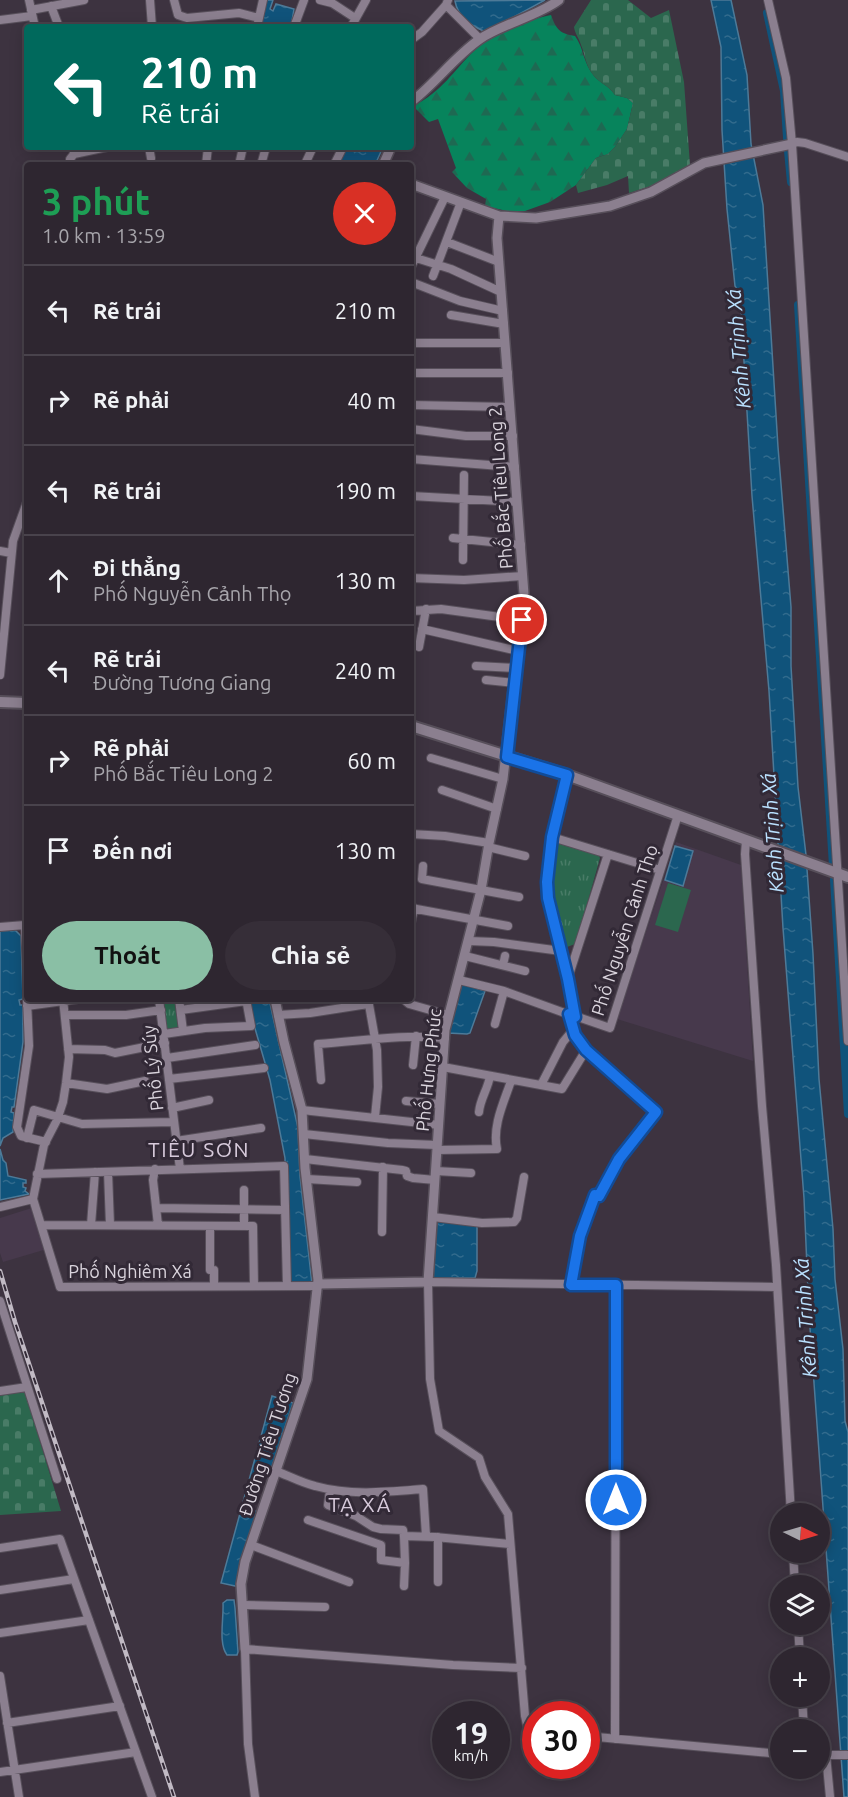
<!DOCTYPE html>
<html lang="vi">
<meta charset="utf-8">
<style>
body{margin:0;font-family:Ubuntu,sans-serif;background:#362e38;color:#f1f3f6;height:100vh;display:flex;flex-direction:column;font-size:22px;white-space:nowrap}
*{box-sizing:border-box;margin:0}
p{font-size:20px;color:#a7a5ab}
.icon{flex:none;width:33px;height:33px;fill:none;stroke:currentColor;stroke-width:2;stroke-linecap:round;stroke-linejoin:round}
.map{position:relative;flex:1;overflow:hidden}
.sheet{position:absolute;left:24px;top:162px;width:390px;height:840px;display:flex;flex-direction:column;background:#2e2630;border-radius:6px;box-shadow:0 3px 15px #0003,0 0 0 2px #49434c}
.sheet>*{flex:none}
.guide{position:absolute;left:24px;top:24px;width:390px;height:126px;border-radius:6px;box-shadow:0 3px 15px #0003,0 0 0 2px #49434c;background:#00695c;color:#fff;overflow:hidden}
.needle{width:39px;rotate:95deg}
.controls{position:absolute;left:770px;top:1503px;display:grid;gap:12px}
.controls a{display:grid;place-items:center;width:60px;height:60px;border-radius:50%;background:#2e2630;box-shadow:0 3px 15px #0003,0 0 0 2px #49434c;font-size:30px}
.speed{position:absolute;left:432px;top:1701px;display:flex;gap:12px;font-size:30px;font-weight:700;text-align:center}
.speed>*{display:grid;place-content:center;width:78px;height:78px;border-radius:50%;background:#2e2630;box-shadow:0 3px 15px #0003,0 0 0 2px #49434c;line-height:1}
.speed small{font-size:15px;font-weight:400}
.speed .limit{border:9px solid #d22;background:#fff;color:#111}
.pin{position:absolute;display:grid;place-items:center;width:51px;height:51px;color:#fff;margin:-26px;border:3px solid #fff;border-radius:50%;box-shadow:0 2px 6px #0007}
.me{position:absolute;width:66px;margin:-33px;rotate:0deg;stroke-linejoin:round;filter:drop-shadow(0 0 4px #0008)}
.turn{display:flex;align-items:center;gap:21px;height:126px;padding:0 18px;font-size:27px}
.turn .icon{width:78px;height:78px;stroke-width:2.5}
.turn b{display:block;font-size:42px;line-height:51px}
.round{display:grid;place-items:center;flex:none;width:63px;height:63px;border-radius:32px;background:#362e38}
.head{display:flex;align-items:center;justify-content:space-between;height:102px;padding:0 18px}
h1{font-size:36px;font-weight:600;line-height:45px;color:#1e9e55}
.button{display:flex;gap:12px;margin-top:auto;padding:12px 18px}
.button a{flex:1;height:69px;border-radius:36px;background:#8abfa5;color:#111;font-size:24px;font-weight:600;line-height:69px;text-align:center}
.button a+a{background:#362e38;color:#f1f3f6}
ul{padding:0;list-style:none}
li{display:flex;align-items:center;gap:18px;height:90px;padding:0 18px;border-top:2px solid #49434c}
li div{flex:1}
li b{display:block;font-size:22px}
li em{font-style:normal}
.map>svg:first-child{display:block}
.built{fill:#47394c}
.forest{fill:url(#forest-firs)}
.cemetery{fill:url(#cemetery-stones)}
.park{fill:url(#park-tufts)}
.garden{fill:#2b674e}
.water{fill:url(#water-ripples);stroke:#4d7a98;stroke-width:1.5}
.lines{fill:none;stroke-linecap:round;stroke-linejoin:round}
.canal{stroke:#10537b;stroke-width:8}
.minor-casing{stroke:#574f5a;stroke-width:10}
.tertiary-casing{stroke:#574f5a;stroke-width:12}
.secondary-casing{stroke:#574f5a;stroke-width:14}
.minor{stroke:#8b7f8f;stroke-width:8}
.tertiary{stroke:#8b7f8f;stroke-width:9}
.secondary{stroke:#8b7f8f;stroke-width:10}
.rail-casing{stroke:#c1bac4;stroke-width:4.5}
.rail{stroke:#322936;stroke-width:2;stroke-dasharray:7;stroke-linecap:butt}
.route-casing{stroke:#114b97;stroke-width:15}
.route{stroke:#1a73e8;stroke-width:10}
.labels{text-anchor:middle;dominant-baseline:central;stroke-width:6;stroke-linejoin:round;paint-order:stroke}
.street-label{font-size:18px;fill:#dad4dd;stroke:#322936}
.water-label{font-size:20px;font-style:italic;fill:#bae1ff;stroke:#322936}
.quarter-label{font-size:21px;letter-spacing:1.5px;fill:#d7cadb;stroke:#322936}
</style>
<div class="map">
<svg width="848" height="1797" viewBox="0 0 848 1797">
<defs>
<pattern id="forest-firs" width="22" height="20" patternUnits="userSpaceOnUse" patternTransform="scale(1.5)"><rect width="22" height="20" fill="#07845c"/><path d="M5 1l3.5 6h-7zM16 11l3.5 6h-7z" fill="#1e6952"/></pattern>
<pattern id="cemetery-stones" width="16" height="16" patternUnits="userSpaceOnUse" patternTransform="scale(1.5)"><rect width="16" height="16" fill="#2b674e"/><path d="M2 7V4a2 2 0 0 1 4 0v3zM10 15v-3a2 2 0 0 1 4 0v3z" fill="#497c67"/></pattern>
<pattern id="park-tufts" width="24" height="20" patternUnits="userSpaceOnUse" patternTransform="scale(1.5)"><rect width="24" height="20" fill="#2b674e"/><path d="M3 7l-1-3M5 7V3M7 7l1-3M15 17l-1-3M17 17v-4M19 17l1-3" fill="none" stroke="#497c67"/></pattern>
<pattern id="water-ripples" width="26" height="14" patternUnits="userSpaceOnUse" patternTransform="scale(1.5)"><rect width="26" height="14" fill="#10537b"/><path d="M2 4q2-2 4 0t4 0M15 11q2-2 4 0t4 0" fill="none" stroke="#326b8d"/></pattern>
</defs>
<rect width="100%" height="100%" fill="#3d3340"/>
<path class="built" d="M676,842L741,865L753,1061L617,1019Z
M35,1207L47,1249L3,1262L0,1253V1218Z"/>
<path class="forest" d="M551,15C556,29 560,34 575,36C584,48 583,63 594,76C601,84 607,84 615,95L627,98L633,103L627,129L615,147L608,154L596,158L576,185L550,202L525,211H507L485,206L486,199L467,188L452,172L456,168L438,119L429,122L413,106C443,91 452,72 475,50C491,35 529,19 551,15Z"/>
<path class="cemetery" d="M591,0H628L651,18L669,10L684,82L690,165L651,186L629,193L628,176L607,185L578,193L576,185L596,158L608,154L615,147L627,129L633,103L627,98L615,95C607,84 601,84 594,76C585,65 586,57 581,45C579,38 575,34 574,27Z
M22,1391L25,1392L61,1511L0,1515V1394Z"/>
<path class="park" d="M559,843L598,854L600,858L577,940L575,944L567,947L562,945C556,917 541,868 559,843Z
M162,999H178L181,1030L165,1032Z"/>
<path class="garden" d="M668,883L691,890L678,932L655,925Z"/>
<path class="water" d="M265,0H273L270,9L273,11L276,4L294,9L291,27H260Z
M545,0L486,32C471,26 458,18 455,1Z
M711,0H731L747,75L751,144L763,205L778,447L791,607V666L798,787L806,855L813,954L819,1079L833,1229L835,1279L843,1349L845,1421L848,1432V1797H844L809,1314L804,1198L783,928L769,691L752,496L740,294L735,286L727,209L722,130L721,47Z
M346,147H383L375,165H337Z
M675,846L693,851L683,886L665,880Z
M13,930L16,931L21,936L23,999L19,1000L20,1005H23V1042L14,1107H12L11,1112L14,1113L13,1132L3,1138L0,1146V931Z
M460,983L485,991L470,1033L467,1034L448,1033Z
M249,999H269L298,1128L300,1176L312,1284H288L285,1158L270,1080L254,1025Z
M0,1149L3,1160L6,1163L8,1176L26,1180V1183H23V1187L26,1188L25,1191L29,1194L0,1200Z
M438,1221L477,1226V1271L475,1278H432L436,1223Z
M272,1396L293,1403L269,1476L259,1474L249,1509L259,1512L240,1587L221,1583Z
M227,1600H234L235,1608L238,1652L237,1655H227C218,1643 224,1618 223,1603Z"/>
<g class="lines">
<path class="canal" d="M767,13L784,91L787,138
M788,151L791,182
M798,305L833,866
M834,879L848,1114"/>
<defs>
<path id="minor" d="M29,0L35,27
M150,0L152,27
M174,0L178,15L187,18L239,13L259,18
M320,0L332,3L355,18
M448,0L446,5L480,39
M768,0L786,78L792,144L848,1041
M51,6L59,27
M31,10L84,0
M0,20L32,16
M257,27L263,0
M294,27L304,0
M351,27L366,0
M411,40L422,32L446,5
M792,144L797,142L805,143L848,157
M149,147L151,158
M313,147L306,162L314,165
M74,154L107,147
M70,165V159L74,154L73,147
M206,165L208,147
M239,165L243,147
M261,165L266,147
M334,165L343,147
M447,242L499,262
M416,258L451,269L501,292
M411,267L445,197
M433,276L461,202
M411,282L460,301L503,311
M451,315L504,324
M411,343H505
M411,373H508
M411,405L510,407
M411,429L466,436H513
M411,459L515,467
M411,496L517,502
M453,538L521,545
M0,551L11,553
M463,560L464,475
M411,578L464,580L523,576
M411,611L441,609L522,620
M422,629L518,651
M419,647L426,609
M476,666L516,668
M0,675L13,541L27,502
M486,680L515,683
M431,758L503,779
M567,775L552,837L547,882L548,898L568,979L575,1016L610,1028L678,815
M442,790L497,809
M411,834L445,836L489,843
M552,837L660,870
M746,840L745,854L762,1106L776,1265L791,1514
M488,847L525,856
M423,866L422,879L519,897
M411,908L508,926
M411,923L414,908
M27,925H25L27,970
M0,927L25,925
M469,941L494,942L561,951
M465,956L525,971
M503,965L505,956
M568,978L608,854
M459,980L504,991L573,1016
M27,999L29,1046L17,1127L21,1136L46,1142
M63,999L69,1057L66,1083L63,1102L57,1120L44,1145L33,1199L60,1287L318,1286
M159,999L180,1169
M179,999L183,1031
M368,999L377,1050L378,1087L375,1117
M403,999L409,1004L448,1015
M27,1006L78,999
M181,1010L246,1001
M569,1014L575,1035L586,1050L656,1112L619,1159L599,1195H595L580,1236L571,1285
M65,1015H126L161,1010
M278,1015L310,1013L368,1004
M495,1024L504,991
M164,1034L205,1028L251,1026L246,999
M68,1049L105,1050L115,1053L165,1043
M167,1058L255,1045
M413,1065L416,1036
M443,1067L562,1089L586,1050
M169,1079L264,1068
M321,1080L318,1044C363,1041 400,1034 445,1038
M66,1083L107,1089L145,1081
M541,1085L563,1042L573,1030
M406,1101L440,1104
M172,1108L209,1100
M302,1110L439,1125
M479,1112C480,1099 488,1089 490,1076
M304,1134L388,1143L437,1145
M27,1138L34,1110L82,1124L173,1122
M176,1141L261,1128
M437,1150L497,1149C492,1126 504,1102 511,1081
M305,1159L402,1170L406,1171L407,1176L413,1178L435,1180
M155,1169L153,1180L158,1225
M436,1171L471,1173
M108,1172L110,1225
M37,1174L284,1166L287,1286
M307,1179L357,1182
M244,1190V1226
M0,1207L33,1199
M157,1208L285,1210
M433,1217L482,1223L514,1222L517,1218L524,1177
M42,1225L253,1226L254,1286
M91,1225L95,1172
M210,1226V1270H214V1286
M382,1232L383,1167
M0,1301L57,1479
M0,1391L27,1387
M276,1471C289,1476 302,1483 315,1486C351,1496 387,1492 423,1489L426,1536
M330,1490L328,1505L356,1516L373,1527L381,1529L403,1530L404,1536L435,1537L510,1544
M308,1520L381,1545V1560L405,1563L404,1536
M438,1537V1582
M251,1545L349,1582
M0,1548L60,1539L152,1797
M793,1552L795,1586
M404,1586L405,1563
M0,1590L74,1579
M243,1605L325,1607
M798,1624L800,1658
M0,1633L89,1620
M0,1676L19,1797
M802,1696L804,1730
M7,1723L120,1706
M536,1731L527,1725L525,1716L508,1514L485,1477L479,1458L439,1431L430,1379L428,1282L777,1287
M586,1736L780,1754
M615,1739L616,1285
M819,1755H848
M826,1755L830,1797
M0,1772L136,1752
M255,1797L248,1744L245,1649L453,1665L522,1668"/>
<path id="tertiary" d="M411,102C436,83 454,57 480,39C502,24 538,16 559,0
M383,165L391,147
M411,184L499,216L536,218L610,206L651,192L704,163L792,144
M318,1284L428,1282L445,1030L481,890L489,843L503,779L524,594L497,238L499,216
M245,1649L241,1584L245,1562L307,1379L318,1280L305,1168L302,1110L284,1042L275,999"/>
<path id="secondary" d="M0,702L27,703
M411,726L567,775L848,877"/>
</defs>
<use href="#minor" class="minor-casing"/>
<use href="#tertiary" class="tertiary-casing"/>
<use href="#secondary" class="secondary-casing"/>
<use href="#minor" class="minor"/>
<use href="#tertiary" class="tertiary"/>
<use href="#secondary" class="secondary"/>
<defs>
<path id="rail" d="M0,1271L15,1322L174,1797"/>
</defs>
<use href="#rail" class="rail-casing"/>
<use href="#rail" class="rail"/>
</g>
<g class="lines">
<defs>
<path id="route" d="M522,620L507,757L567,775L552,837L547,882L548,898L568,979L575,1017L569,1014L575,1035L586,1050L656,1112L619,1159L599,1196L595,1195L580,1236L571,1285H616V1500"/>
</defs>
<use href="#route" class="route-casing"/>
<use href="#route" class="route"/>
</g>
<g class="labels">
<g class="street-label">
<text transform="translate(500 488) rotate(-94)">Phố Bắc Tiêu Long 2</text>
<text transform="translate(624 930) rotate(-72)">Phố Nguyễn Cảnh Thọ</text>
<text transform="translate(152 1068) rotate(-96)">Phố Lý Súy</text>
<text transform="translate(428 1070) rotate(-84)">Phố Hưng Phúc</text>
<text x="130" y="1271">Phố Nghiêm Xá</text>
<text transform="translate(267 1444) rotate(-72)">Đường Tiêu Tương</text>
</g>
<g class="water-label">
<text transform="translate(738 349) rotate(-95)">Kênh Trịnh Xá</text>
<text transform="translate(772 833) rotate(-94)">Kênh Trịnh Xá</text>
<text transform="translate(805 1318) rotate(-94)">Kênh Trịnh Xá</text>
</g>
<g class="quarter-label">
<text x="199" y="1149">TIÊU SƠN</text>
<text x="360" y="1504">TẠ XÁ</text>
</g>
</g>
</svg>
<div class="controls">
<a><svg class="needle" viewBox="-14 -14 28 28"><path d="M0-13l5 13h-10z" fill="#e53935"/><path d="M0 13l5-13h-10z" fill="#a7a5ab"/></svg></a>
<a><svg class="icon" aria-label="layers" viewBox="0 0 24 24"><path d="M12 4l9 5-9 5-9-5zM3 14l9 5 9-5"/></svg></a>
<a>+</a>
<a>−</a>
</div>
<div class="speed"><div>19<small>km/h</small></div><div class="limit">30</div></div>
<div class="pin" style="left:522px;top:620px;background:#d93025"><svg class="icon" aria-label="arrive" viewBox="0 0 24 24"><path d="M6 21V4h12l-3 4 3 4H6"/></svg></div>
<svg class="me" style="left:616px;top:1500px" viewBox="-20 -20 40 40"><circle r="17" fill="#1a73e8" stroke="#fff" stroke-width="3"/><path d="M0-11L8 9 0 5-8 9z" fill="#fff"/></svg>
<div class="guide">
<div class="turn"><svg class="icon" aria-label="left" viewBox="0 0 24 24"><path d="M17 20v-9H6M10 6l-5 5 5 5"/></svg><div><b>210 m</b>Rẽ trái</div></div>
</div>
<section class="sheet">
<div class="head"><div><h1>3 phút</h1><p>1.0 km · 13:59</p></div><a class="round" style="background:#d93025;color:#fff"><svg class="icon" aria-label="close" viewBox="0 0 24 24"><path d="M6 6l12 12M18 6L6 18"/></svg></a></div>
<ul>
<li><svg class="icon" aria-label="left" viewBox="0 0 24 24"><path d="M17 20v-9H6M10 6l-5 5 5 5"/></svg><div><b>Rẽ trái</b></div><em>210 m</em></li>
<li><svg class="icon" aria-label="right" viewBox="0 0 24 24"><path d="M7 20v-9h11M14 6l5 5-5 5"/></svg><div><b>Rẽ phải</b></div><em>40 m</em></li>
<li><svg class="icon" aria-label="left" viewBox="0 0 24 24"><path d="M17 20v-9H6M10 6l-5 5 5 5"/></svg><div><b>Rẽ trái</b></div><em>190 m</em></li>
<li><svg class="icon" aria-label="ahead" viewBox="0 0 24 24"><path d="M12 20V5M6 11l6-6 6 6"/></svg><div><b>Đi thẳng</b><p>Phố Nguyễn Cảnh Thọ</p></div><em>130 m</em></li>
<li><svg class="icon" aria-label="left" viewBox="0 0 24 24"><path d="M17 20v-9H6M10 6l-5 5 5 5"/></svg><div><b>Rẽ trái</b><p>Đường Tương Giang</p></div><em>240 m</em></li>
<li><svg class="icon" aria-label="right" viewBox="0 0 24 24"><path d="M7 20v-9h11M14 6l5 5-5 5"/></svg><div><b>Rẽ phải</b><p>Phố Bắc Tiêu Long 2</p></div><em>60 m</em></li>
<li><svg class="icon" aria-label="arrive" viewBox="0 0 24 24"><path d="M6 21V4h12l-3 4 3 4H6"/></svg><div><b>Đến nơi</b></div><em>130 m</em></li>
</ul>
<div class="button"><a>Thoát</a><a>Chia sẻ</a></div>
</section>
</div>
